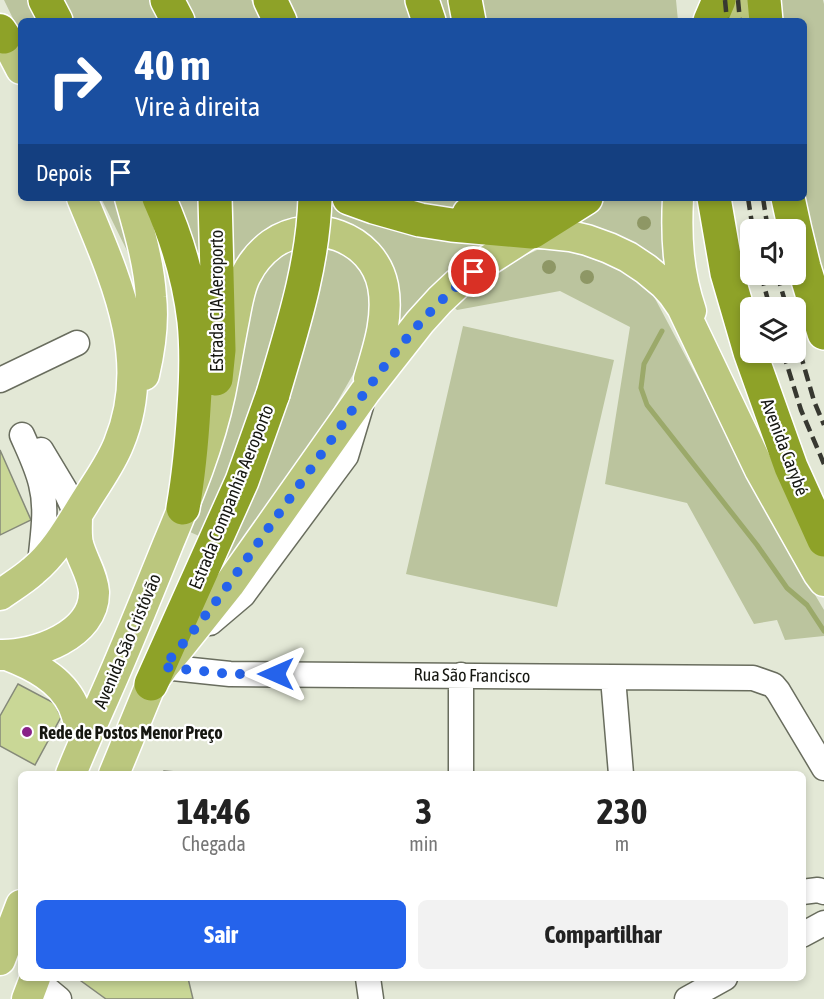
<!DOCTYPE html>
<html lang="pt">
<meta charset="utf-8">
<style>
body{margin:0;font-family:"Asap Condensed",sans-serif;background:#f2f2f2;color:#222;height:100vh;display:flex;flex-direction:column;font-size:22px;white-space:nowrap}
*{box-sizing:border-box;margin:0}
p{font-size:20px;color:#767676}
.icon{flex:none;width:33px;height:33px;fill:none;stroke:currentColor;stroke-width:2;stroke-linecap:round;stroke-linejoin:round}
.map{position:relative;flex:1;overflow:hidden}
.side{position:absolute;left:18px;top:771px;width:788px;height:210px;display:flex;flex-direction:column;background:#fff;border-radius:9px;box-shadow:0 3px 9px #0003}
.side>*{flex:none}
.hud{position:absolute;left:18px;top:18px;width:789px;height:183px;border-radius:9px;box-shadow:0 3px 9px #0003;background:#1a4fa0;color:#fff;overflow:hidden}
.buttons{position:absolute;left:740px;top:219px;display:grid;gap:12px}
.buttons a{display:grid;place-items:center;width:66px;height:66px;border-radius:9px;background:#fff;box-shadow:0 3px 9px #0003;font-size:30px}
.pin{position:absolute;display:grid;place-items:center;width:51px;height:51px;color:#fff;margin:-26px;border:3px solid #fff;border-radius:50%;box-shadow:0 2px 6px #0007}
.me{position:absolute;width:66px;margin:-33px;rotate:270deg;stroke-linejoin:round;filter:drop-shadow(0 0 4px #0008)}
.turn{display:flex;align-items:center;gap:21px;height:126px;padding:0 18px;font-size:27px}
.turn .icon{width:78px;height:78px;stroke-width:2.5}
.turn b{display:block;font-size:42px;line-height:51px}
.then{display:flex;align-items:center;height:57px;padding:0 18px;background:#0003;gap:12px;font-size:22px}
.eta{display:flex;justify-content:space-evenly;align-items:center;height:102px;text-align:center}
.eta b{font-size:36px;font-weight:700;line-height:42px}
.button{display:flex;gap:12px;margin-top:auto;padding:12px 18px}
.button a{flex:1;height:69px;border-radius:9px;background:#2563eb;color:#fff;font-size:24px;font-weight:700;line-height:69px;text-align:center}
.button a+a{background:#f2f2f2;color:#222}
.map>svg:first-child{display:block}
.green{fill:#bbc49e}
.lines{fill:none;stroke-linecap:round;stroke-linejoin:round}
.stream{stroke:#9ba96a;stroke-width:5}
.building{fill:#c9d796;stroke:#858979;stroke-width:1.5}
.minor-casing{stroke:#696d5e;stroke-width:27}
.major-casing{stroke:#fff;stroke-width:33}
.highway-casing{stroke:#fff;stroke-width:36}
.minor{stroke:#fff;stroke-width:24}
.major{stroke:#bbc77e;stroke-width:30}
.highway{stroke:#8ea228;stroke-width:33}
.rail{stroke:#373830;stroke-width:4.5;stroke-dasharray:12 6;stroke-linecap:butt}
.highway-bridge-casing{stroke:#fff;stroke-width:36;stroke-linecap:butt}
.highway-bridge{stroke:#8ea228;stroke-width:33}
.tree{fill:#8e9765}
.route{stroke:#2563eb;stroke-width:10;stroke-dasharray:0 18}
.poi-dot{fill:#892188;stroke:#fff;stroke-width:2}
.labels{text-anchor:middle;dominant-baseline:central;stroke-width:4.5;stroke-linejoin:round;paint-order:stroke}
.street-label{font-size:18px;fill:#161711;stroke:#fff}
.poi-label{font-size:18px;font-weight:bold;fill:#161711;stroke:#fff;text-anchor:start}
</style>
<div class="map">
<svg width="824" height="999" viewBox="0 0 824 999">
<rect width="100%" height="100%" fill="#e3e8d6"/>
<path class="green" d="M4,0H35L44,21H21V35Z
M56,0H151L161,21H67Z
M185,0H251L262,21H197Z
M286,0H416L424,21H296Z
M432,0H457L460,21H438Z
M475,0H676L678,21H478Z
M778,0H823L824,4V289L804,198V21H780Z
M101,198H120L140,277Z
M171,198H201L205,312Z
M229,198H298L296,225L231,293Z
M391,198H522L463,208H444Z
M604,198H668L665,264L641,247L623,238L574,223L586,211Z
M330,205L345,212L496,239L394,337L392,308L330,224Z
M329,241L349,250L374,292L363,357L328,418L304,455L224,565L221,564L317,294L326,261Z
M294,243L292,262L284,292L259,382L230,465L199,536L190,532L204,496L223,442L255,273Z
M537,250H561L584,256L620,269L651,291L746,470L773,524L824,610V636L785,640L777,620L754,624L687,503L605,484L630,327L560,291L457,310L454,307L474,284L499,268Z
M463,326L614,360L557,607L406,574Z"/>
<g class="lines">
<path class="stream" d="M662,331L644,364L641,388L647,405L757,545L787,588L807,605L824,631"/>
</g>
<path class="building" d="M0,450L31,520L0,535Z
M18,684L54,703L61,717L35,765L0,746V716Z
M164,771L201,774H164Z
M77,978H188L193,999H106Z"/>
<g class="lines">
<defs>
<path id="minor" d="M0,380L77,343
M22,435C29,451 37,467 41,484C48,511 42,538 40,565
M41,450L65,490L77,516
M210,623L243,595L346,456L361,406
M163,667L230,674L753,678L773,685L778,691L824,768
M461,675V774
M613,678L621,774
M802,892L818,890L824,892
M802,935L824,923
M368,978L371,999
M35,979L59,999
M687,999L725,978"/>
<path id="major" d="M738,21L748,0
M0,29L21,69
M130,198C139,230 149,263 151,297C154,323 150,349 144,375
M678,198C676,238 678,273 691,311
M0,595C11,587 23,580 33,571C55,553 70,526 85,502C97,482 111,464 119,443C154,358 114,276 82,198
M0,655C35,656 95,635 94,592C93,575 82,560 78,544C76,535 77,525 77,516
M7,655C33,665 61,679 73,705C78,717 81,729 84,741
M71,774C85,739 101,705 116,670C134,628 151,586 168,544C188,496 209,446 220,394C225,369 229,344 234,319C237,304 239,288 246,275C252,263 261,252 272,244C312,216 373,236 383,286C389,318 378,349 369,379
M114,774L151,684L163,667L178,649L229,585L365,392L420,322L440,300L457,284L490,259L532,232L570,236L587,240L609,248L628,257L646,269L664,284L673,294L682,307L760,470L818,573L824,581
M0,960L21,905
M27,999L35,978"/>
<path id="highway" d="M45,0L56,21
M167,0L178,21
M270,0L280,21
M422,0L429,21
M465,0L469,21
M764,0L766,21
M710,21L719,0
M0,31L4,37
M159,198C176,236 189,279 194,321C197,350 196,379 194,408C192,441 189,474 183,508
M215,198L219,350L216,379
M349,198L374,207L420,220L452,225L532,232L586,198
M714,198L727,273L750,352
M788,198L795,230
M469,214C494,212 516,207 539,198
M795,230L804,267L824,333
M750,352L791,467L824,540
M151,684L242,481L273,394"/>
</defs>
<use href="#minor" class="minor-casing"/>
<use href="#major" class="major-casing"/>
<use href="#highway" class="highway-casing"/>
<use href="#minor" class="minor"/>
<use href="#major" class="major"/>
<use href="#highway" class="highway"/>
<path class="rail" d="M725,0L727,21
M738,0L740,21
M748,198L753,230
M763,198L768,230
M761,274L770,308
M777,274L787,308
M795,335L814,401L824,425
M783,352L801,410L824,464"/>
<defs>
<path id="highway-bridge" d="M273,394C292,329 313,266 315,198"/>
</defs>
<use href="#highway-bridge" class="highway-bridge-casing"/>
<use href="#highway-bridge" class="highway-bridge"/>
</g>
<g class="tree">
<circle cx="644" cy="223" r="7"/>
<circle cx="549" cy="267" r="7"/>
<circle cx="587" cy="277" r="7"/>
</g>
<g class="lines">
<path class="route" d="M276,674H230L163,667C200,625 233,579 265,533C290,498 316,462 341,426C379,372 422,312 474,272"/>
</g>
<circle class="poi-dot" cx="27" cy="732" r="6"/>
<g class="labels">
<g class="street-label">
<text transform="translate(216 301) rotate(-90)">Estrada CIA Aeroporto</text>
<text transform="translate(785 447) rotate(69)">Avenida Carybé</text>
<text transform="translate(231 497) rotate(-68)">Estrada Companhia Aeroporto</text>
<text transform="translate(127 641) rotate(-67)">Avenida São Cristóvão</text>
<text transform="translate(472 675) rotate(1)">Rua São Francisco</text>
</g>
<g class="poi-label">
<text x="39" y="732">Rede de Postos Menor Preço</text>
</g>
</g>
</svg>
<div class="buttons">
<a><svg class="icon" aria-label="sound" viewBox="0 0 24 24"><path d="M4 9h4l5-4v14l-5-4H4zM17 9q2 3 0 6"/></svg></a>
<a><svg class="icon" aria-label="layers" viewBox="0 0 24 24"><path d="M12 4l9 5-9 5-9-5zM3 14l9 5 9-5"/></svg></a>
</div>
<div class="pin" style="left:474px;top:272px;background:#d93025"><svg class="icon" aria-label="arrive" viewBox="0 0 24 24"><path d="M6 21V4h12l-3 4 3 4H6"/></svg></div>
<svg class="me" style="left:276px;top:674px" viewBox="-20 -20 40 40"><path d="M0-17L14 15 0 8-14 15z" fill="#2563eb" stroke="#fff" stroke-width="4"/></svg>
<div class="hud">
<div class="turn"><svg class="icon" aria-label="right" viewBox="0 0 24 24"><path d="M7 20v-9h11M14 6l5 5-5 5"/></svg><div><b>40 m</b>Vire à direita</div></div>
<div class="then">Depois<svg class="icon" aria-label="arrive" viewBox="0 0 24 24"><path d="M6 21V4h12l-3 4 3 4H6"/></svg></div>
</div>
<section class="side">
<div class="eta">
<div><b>14:46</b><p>Chegada</p></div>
<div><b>3</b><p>min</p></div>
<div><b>230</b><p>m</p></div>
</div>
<div class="button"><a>Sair</a><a>Compartilhar</a></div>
</section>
</div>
